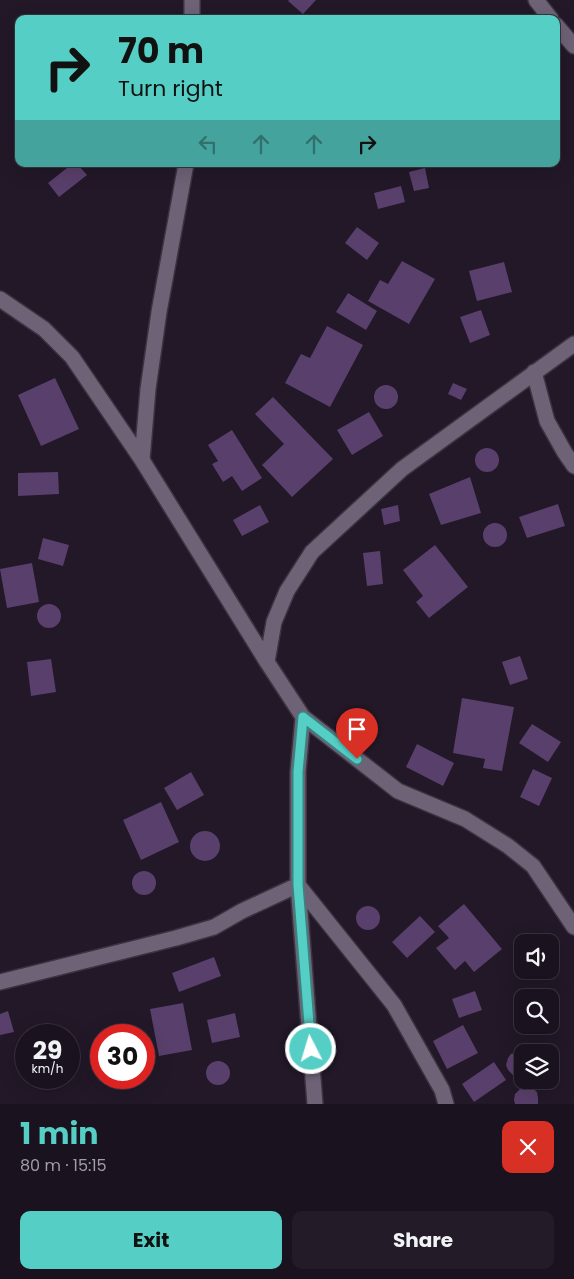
<!DOCTYPE html>
<meta charset="utf-8">
<style>
body{margin:0;font-family:Poppins,sans-serif;background:#231b27;color:#f1f3f6;height:100vh;display:flex;flex-direction:column;font-size:19px;white-space:nowrap}
*{box-sizing:border-box;margin:0}
p{font-size:16px;color:#9f9ea4}
.icon{flex:none;width:28px;height:28px;fill:none;stroke:currentColor;stroke-width:2;stroke-linecap:round;stroke-linejoin:round}
.map{position:relative;height:1104px;overflow:hidden}
.panel{display:flex;flex-direction:column;background:#1a121e;flex:1}
.panel>*{flex:none}
.top-card{position:absolute;left:15px;top:15px;width:545px;height:152px;border-radius:10px;box-shadow:0 5px 20px #0002,0 0 0 1px #38323c;background:#55cec5;color:#111;overflow:hidden}
.buttons{position:absolute;left:514px;top:934px;display:grid;gap:10px}
.buttons a{display:grid;place-items:center;width:45px;height:45px;border-radius:10px;background:#1a121e;box-shadow:0 5px 20px #0002,0 0 0 1px #38323c;font-size:25px}
.speed{position:absolute;left:15px;top:1024px;display:flex;gap:10px;font-size:25px;font-weight:700;text-align:center}
.speed>*{display:grid;place-content:center;width:65px;height:65px;border-radius:50%;background:#1a121e;box-shadow:0 5px 20px #0002,0 0 0 1px #38323c;line-height:1}
.speed small{font-size:12px;font-weight:400}
.speed .limit{border:8px solid #d22;background:#fff;color:#111}
.pin{position:absolute;display:grid;place-items:center;width:42px;height:42px;color:#fff;margin:-51px -21px;border-radius:50% 50% 50% 0;rotate:-45deg;box-shadow:0 0 5px #0007}
.pin .icon{rotate:45deg}
.me{position:absolute;width:55px;margin:-28px;rotate:355deg;stroke-linejoin:round;filter:drop-shadow(0 0 4px #0008)}
.turn{display:flex;align-items:center;gap:18px;height:105px;padding:0 20px;font-size:22px}
.turn .icon{width:65px;height:65px;stroke-width:2.5}
.turn b{display:block;font-size:35px;line-height:42px}
.lanes{display:flex;align-items:center;height:48px;padding:0 20px;background:#0003;justify-content:center;gap:25px;direction:ltr}
.lanes .off{opacity:.35}
.round{display:grid;place-items:center;flex:none;width:52px;height:52px;border-radius:10px;background:#231b27}
.overview{display:flex;align-items:center;justify-content:space-between;height:85px;padding:0 20px}
h1{font-size:30px;font-weight:700;line-height:38px;color:#55cec5}
.primary-button{display:flex;gap:10px;margin-top:auto;padding:10px 20px}
.primary-button a{flex:1;height:58px;border-radius:10px;background:#55cec5;color:#111;font-size:20px;font-weight:700;line-height:58px;text-align:center}
.primary-button a+a{background:#231b27;color:#f1f3f6}
.map>svg:first-child{display:block}
.building{fill:#593f6b}
.lines{fill:none;stroke-linecap:round;stroke-linejoin:round}
.street-casing{stroke:#3a3340;stroke-width:18}
.street{stroke:#6e6276;stroke-width:15}
.route-casing{stroke:#378680;stroke-width:12}
.route{stroke:#55cec5;stroke-width:9}
</style>
<div class="map">
<svg width="574" height="1104" viewBox="0 0 574 1104">
<rect width="100%" height="100%" fill="#221828"/>
<path class="building" d="M289,0H316L303,14L288,1Z
M72,164H77L87,175L59,197L48,183Z
M425,168L429,188L414,191L409,172Z
M401,186L405,202L378,209L374,193Z
M357,227L379,243L367,260L345,243Z
M402,261L435,279L409,324L368,301L380,280L388,284Z
M504,262L512,292L477,301L469,271Z
M348,293L377,311L366,330L336,312Z
M481,310L490,335L470,343L460,317Z
M327,326L363,345L330,407L285,383L301,354L310,358Z
M55,378L79,429L41,446L18,395Z
M453,383L467,389L461,400L448,394Z
M374 397a12 12 0 1 1 24 0a12 12 0 1 1-24 0Z
M273,397L333,459L292,497L262,465L284,444L255,414Z
M369,412L383,436L352,455L337,430Z
M232,430L262,478L242,491L232,476L223,482L212,464L218,461L208,445Z
M475 460a12 12 0 1 1 24 0a12 12 0 1 1-24 0Z
M58,472L59,494L18,496V473Z
M470,477L481,513L441,525L429,494Z
M558,504L565,526L527,538L519,517Z
M260,505L269,522L242,536L233,520Z
M398,505L400,521L384,525L381,509Z
M483 535a12 12 0 1 1 24 0a12 12 0 1 1-24 0Z
M43,538L69,545L63,566L38,559Z
M435,545L468,587L429,618L416,602L423,596L403,570Z
M380,551L383,584L367,586L363,553Z
M32,563L39,602L7,608L0,569Z
M37 616a12 12 0 1 1 24 0a12 12 0 1 1-24 0Z
M520,656L528,679L510,685L502,662Z
M51,659L56,692L31,696L27,662Z
M462,698L514,707L502,771L483,768L485,759L453,753Z
M532,724L561,742L548,762L519,743Z
M417,744L454,763L443,786L406,767Z
M533,769L552,778L539,806L520,797Z
M191,772L204,795L177,810L164,788Z
M161,802L179,842L141,860L123,820Z
M190 846a15 15 0 1 1 30 0a15 15 0 1 1-30 0Z
M132 883a12 12 0 1 1 24 0a12 12 0 1 1-24 0Z
M464,904L502,949L474,972L465,961L455,970L436,948L449,938L438,926Z
M356 918a12 12 0 1 1 24 0a12 12 0 1 1-24 0Z
M420,916L435,932L407,958L392,942Z
M214,957L221,976L179,992L172,973Z
M475,991L482,1010L459,1018L452,999Z
M183,1003L192,1050L159,1056L150,1009Z
M8,1011L14,1032L0,1035V1014Z
M235,1013L240,1037L212,1043L207,1020Z
M463,1025L478,1053L447,1069L433,1041Z
M518,1052L522,1053V1075L519,1076L513,1075L508,1070L506,1065L508,1058L511,1054Z
M206 1073a12 12 0 1 1 24 0a12 12 0 1 1-24 0Z
M494,1062L506,1080L474,1102L462,1084Z
M526,1087L532,1088L537,1092L538,1098V1104H515L514,1100L515,1094L520,1089Z"/>
<g class="lines">
<defs>
<path id="street" d="M536,0L551,19
M192,19V0
M556,25L574,46
M0,299L44,329L72,357L142,460L267,662L303,717L298,772V885L315,1104
M534,372L547,421L565,453L574,466
M142,460L148,389L159,312L186,164
M267,662L274,622L287,591L312,552L402,469L574,344
M303,717L398,791L465,819L508,846L533,866L574,927
M298,885L394,1005L442,1090L446,1104
M0,982L176,938L214,927L242,911L298,885"/>
</defs>
<use href="#street" class="street-casing"/>
<use href="#street" class="street"/>
</g>
<g class="lines">
<defs>
<path id="route" d="M311,1049L298,885V772L303,717L357,759"/>
</defs>
<use href="#route" class="route-casing"/>
<use href="#route" class="route"/>
</g>
</svg>
<div class="buttons">
<a><svg class="icon" aria-label="sound" viewBox="0 0 24 24"><path d="M4 9h4l5-4v14l-5-4H4zM17 9q2 3 0 6"/></svg></a>
<a><svg class="icon" aria-label="search" viewBox="0 0 24 24"><circle cx="10" cy="10" r="6"/><path d="M15 15l6 6"/></svg></a>
<a><svg class="icon" aria-label="layers" viewBox="0 0 24 24"><path d="M12 4l9 5-9 5-9-5zM3 14l9 5 9-5"/></svg></a>
</div>
<div class="speed"><div>29<small>km/h</small></div><div class="limit">30</div></div>
<div class="pin" style="left:357px;top:759px;background:#d93025"><svg class="icon" aria-label="arrive" viewBox="0 0 24 24"><path d="M6 21V4h12l-3 4 3 4H6"/></svg></div>
<svg class="me" style="left:311px;top:1049px" viewBox="-20 -20 40 40"><circle r="17" fill="#55cec5" stroke="#fff" stroke-width="3"/><path d="M0-11L8 9 0 5-8 9z" fill="#fff"/></svg>
<div class="top-card">
<div class="turn"><svg class="icon" aria-label="right" viewBox="0 0 24 24"><path d="M7 20v-9h11M14 6l5 5-5 5"/></svg><div><b>70 m</b>Turn right</div></div>
<div class="lanes"><svg class="icon off" aria-label="left" viewBox="0 0 24 24"><path d="M17 20v-9H6M10 6l-5 5 5 5"/></svg><svg class="icon off" aria-label="ahead" viewBox="0 0 24 24"><path d="M12 20V5M6 11l6-6 6 6"/></svg><svg class="icon off" aria-label="ahead" viewBox="0 0 24 24"><path d="M12 20V5M6 11l6-6 6 6"/></svg><svg class="icon" aria-label="right" viewBox="0 0 24 24"><path d="M7 20v-9h11M14 6l5 5-5 5"/></svg></div>
</div>
</div>
<section class="panel">
<div class="overview"><div><h1>1 min</h1><p>80 m · 15:15</p></div><a class="round" style="background:#d93025;color:#fff"><svg class="icon" aria-label="close" viewBox="0 0 24 24"><path d="M6 6l12 12M18 6L6 18"/></svg></a></div>
<div class="primary-button"><a>Exit</a><a>Share</a></div>
</section>
